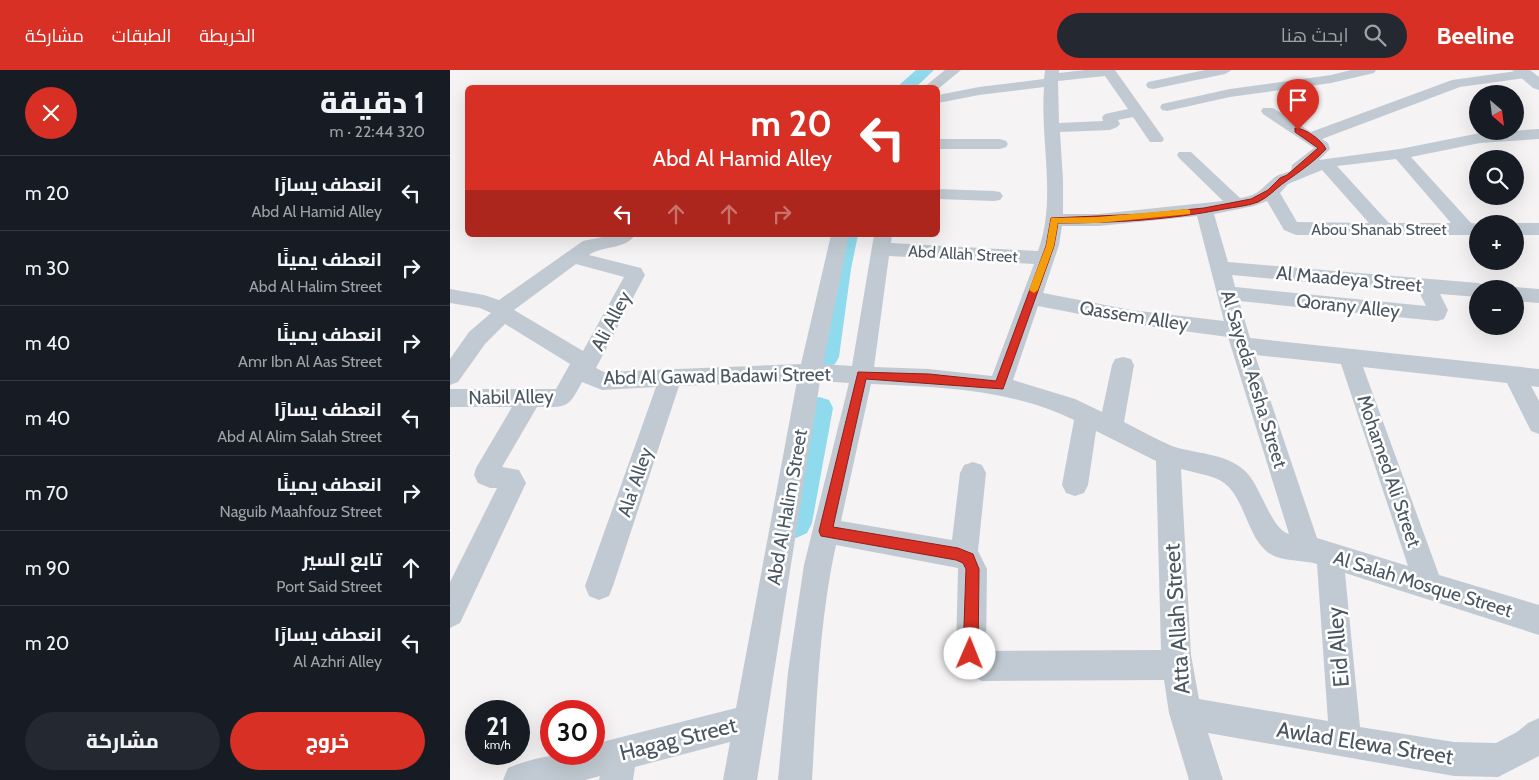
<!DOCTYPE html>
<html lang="ar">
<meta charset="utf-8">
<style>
body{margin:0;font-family:Cabin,Cairo,sans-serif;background:#242831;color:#f1f3f6;direction:rtl;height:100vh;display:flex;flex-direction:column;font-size:19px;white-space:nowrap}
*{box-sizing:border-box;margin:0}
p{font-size:16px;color:#9ea1a6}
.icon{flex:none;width:28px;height:28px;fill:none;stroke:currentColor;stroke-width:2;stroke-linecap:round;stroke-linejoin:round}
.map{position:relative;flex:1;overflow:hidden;direction:ltr}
.details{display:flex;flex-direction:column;background:#171b24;width:450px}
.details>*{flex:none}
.top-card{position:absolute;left:15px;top:15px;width:475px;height:152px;border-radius:8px;box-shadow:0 5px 20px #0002;direction:rtl;background:#d93025;color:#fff;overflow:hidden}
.needle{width:32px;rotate:152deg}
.fabs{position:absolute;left:1019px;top:15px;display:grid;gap:10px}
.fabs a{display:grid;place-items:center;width:55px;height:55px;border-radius:50%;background:#171b24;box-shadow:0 5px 20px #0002;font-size:25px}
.speed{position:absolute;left:15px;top:630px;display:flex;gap:10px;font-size:25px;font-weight:700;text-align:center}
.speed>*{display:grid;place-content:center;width:65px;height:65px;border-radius:50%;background:#171b24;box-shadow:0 5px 20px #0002;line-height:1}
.speed small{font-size:12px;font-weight:400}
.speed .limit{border:8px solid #d22;background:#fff;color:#111}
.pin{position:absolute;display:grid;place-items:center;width:42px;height:42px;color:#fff;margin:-51px -21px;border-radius:50% 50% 50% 0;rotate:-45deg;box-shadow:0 0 5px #0007}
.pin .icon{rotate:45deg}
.me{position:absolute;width:55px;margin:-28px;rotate:1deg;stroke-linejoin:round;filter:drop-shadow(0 0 4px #0008)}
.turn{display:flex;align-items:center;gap:18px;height:105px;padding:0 25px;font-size:22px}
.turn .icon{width:65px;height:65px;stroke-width:2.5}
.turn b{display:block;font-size:35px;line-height:42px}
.lanes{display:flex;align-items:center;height:48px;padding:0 25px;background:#0003;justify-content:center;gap:25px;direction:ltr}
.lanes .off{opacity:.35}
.round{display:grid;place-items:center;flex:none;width:52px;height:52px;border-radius:26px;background:#242831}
.summary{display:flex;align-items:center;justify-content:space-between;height:85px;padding:0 25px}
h1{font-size:30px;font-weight:800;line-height:38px}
.primary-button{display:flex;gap:10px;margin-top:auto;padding:10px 25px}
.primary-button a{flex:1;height:58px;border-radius:30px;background:#d93025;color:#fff;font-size:20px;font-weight:800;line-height:58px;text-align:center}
.primary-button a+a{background:#242831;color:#f1f3f6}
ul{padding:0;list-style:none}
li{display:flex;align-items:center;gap:15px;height:75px;padding:0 25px;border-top:1px solid #363941}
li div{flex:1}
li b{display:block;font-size:19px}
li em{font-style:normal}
header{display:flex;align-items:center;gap:30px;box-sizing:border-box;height:70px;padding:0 25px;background:#d93025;color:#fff}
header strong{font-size:24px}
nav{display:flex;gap:28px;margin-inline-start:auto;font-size:18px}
.search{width:350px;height:45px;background:#242831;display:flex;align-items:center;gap:12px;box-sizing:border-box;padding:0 18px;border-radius:28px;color:#9ea1a6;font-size:19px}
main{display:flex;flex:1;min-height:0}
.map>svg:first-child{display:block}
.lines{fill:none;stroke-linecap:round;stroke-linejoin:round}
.canal{fill:#90daee;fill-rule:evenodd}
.minor{fill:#c1cad2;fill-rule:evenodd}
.secondary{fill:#c1cbd6;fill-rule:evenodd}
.route{fill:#d93025;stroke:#8d1f18}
.slow{fill:#f59e0b}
.labels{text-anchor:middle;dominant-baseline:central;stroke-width:5;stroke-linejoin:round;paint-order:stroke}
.far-street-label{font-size:16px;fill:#4a5661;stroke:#fff}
.street-label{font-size:19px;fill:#4a5661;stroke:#fff}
.near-street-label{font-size:22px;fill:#4a5661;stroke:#fff}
</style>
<header>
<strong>Beeline</strong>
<div class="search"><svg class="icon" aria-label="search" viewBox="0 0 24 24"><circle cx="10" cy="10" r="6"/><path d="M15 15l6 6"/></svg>ابحث هنا</div>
<nav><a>الخريطة</a><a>الطبقات</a><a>مشاركة</a></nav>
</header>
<main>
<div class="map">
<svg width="1089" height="710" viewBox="0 0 1089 710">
<rect width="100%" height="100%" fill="#f5f3f3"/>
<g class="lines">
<path class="canal" d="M466,0H484L465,18H446Z
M386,165H408L401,199L389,287L385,294L376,297L367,294L363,287L377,199Z
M369,327L379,330L383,338L362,453L357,463L346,468L335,463L330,453L355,338L359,330Z"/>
<path class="minor" d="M495,0H511L488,19V18H473Z
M595,0H609V3L635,0H665L714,69L712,72H700L683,47L668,50L670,54L667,57L660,60L610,62L613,110V144H649L773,131L729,88L727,85L729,82H741L790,128C810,125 811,118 825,107C829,104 836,103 841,101L842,95L864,78L813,44L811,41L813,38H823L861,62L1002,10L1074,0L1080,1L1082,4L1080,7L1075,8L1010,17L872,69L878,73L880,79L869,90L950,79L1030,63L1089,59V69L1030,73L961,87L1021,153L1030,154H1028V165H846L834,160L817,131L804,136L764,144L778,192L1028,213L1035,215L1037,219H1028V227L990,224L998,240L994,249L987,251L789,231L800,268L1089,299V317L1081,316L1089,331V364L1081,361L1057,313L913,297L989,505L1089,535V565L895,503L910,657L1004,672L1046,673L1067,662L1078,653L1089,648V686L1048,707L1004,706L758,663L773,710H739L719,643L714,610L532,611L514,602L506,584L508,498L386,475C369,552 367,632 362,710H328L338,602L354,495L399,313L370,311L307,710H273L280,672L185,697L183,710H149L150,706L135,710H53L58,698C89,685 111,684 144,684V674L286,638L347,311L229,316L163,516L159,526L149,530L139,526L135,516L206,317L152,320L132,312C118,339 117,337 87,337L52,397L69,400L76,413L10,553L0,558V512L47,418H40L28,413L24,405L26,398L62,337H0V319H106L120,294L55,254L35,274L8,312L0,315V289L19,262L41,243L30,238L0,233V219L34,225L49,230L133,171L162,165H185C175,180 153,175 139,185L191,198L195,205L146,298L154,302L351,294L381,165H399L373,294L402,296L424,165H442L441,173L588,181C607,130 590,71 594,17L529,25L488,33V25L529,17L594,9ZM655,6L678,39L655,44L652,47L653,51L609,53L608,11ZM946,89L1001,153H939L887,96ZM872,100L919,153L847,152L830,123L838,114ZM747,146L774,251L681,240L593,223L609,175L612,156H649ZM439,186L584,194L542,306L479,299L424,297ZM126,194L174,207L133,281L64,240ZM782,205L969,222L976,236L785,217ZM588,236L681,254L778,267L839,464C821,460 810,413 794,400C775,383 746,384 722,376C706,369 690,360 674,352L684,295L681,289L673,287L665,289L662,295L652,342L625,329L563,310ZM805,285L891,294L958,496L867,468ZM421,314C490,317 561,319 624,350L612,415L616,423L625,426L634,423L638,415L646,361L706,391L711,580L536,581L537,499L528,481L536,403L532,395L523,392L514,395L510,403L502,470L391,451ZM731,399C742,402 754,404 765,408C794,419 794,460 815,480C829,493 850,489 867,494L878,651L749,629L741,585Z
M755,0H782L775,4L703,19L698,18L696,15L698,12Z
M901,0H926L924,3L881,13L780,27L717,41L712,40L710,37L712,34L780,19L881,5Z
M488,69H550L556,71L558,74L556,77L550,79H488Z
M488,119L544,121L550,122L553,126L550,130L544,131L488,129Z
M1065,153H1089V165H1065V154H1063Z
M1065,217L1089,219V233L1065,231V219H1059Z"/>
<path class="secondary" d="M1062,0H1080L1089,7V20L1083,18Z"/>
</g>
<path class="route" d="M845,58C855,58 872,70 876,79C864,92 849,102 835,112C825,119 819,127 808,132C798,136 785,137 774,139C720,150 663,153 608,153L604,176L553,319L416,309L383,457L508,478L523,484L529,499L528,584L526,589L520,591L515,589L513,584L516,499L513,493L506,490L371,466L369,461L408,302L479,304L546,311L596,176L601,148L694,144L754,138L801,129L818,120L830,108L837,105L868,78L845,62Z"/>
<path class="slow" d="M737,139L740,140V144L648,153H608L604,176L588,220L584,223L579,220L596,176L601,148L648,147Z"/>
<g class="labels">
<g class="far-street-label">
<text x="929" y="159">Abou Shanab Street</text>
<text transform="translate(513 184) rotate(3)">Abd Allah Street</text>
</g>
<g class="street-label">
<text transform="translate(899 209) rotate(5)">Al Maadeya Street</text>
<text transform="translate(898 236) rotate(6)">Qorany Alley</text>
<text transform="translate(684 246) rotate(9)">Qassem Alley</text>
<text transform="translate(161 251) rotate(-62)">Ali Alley</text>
<text transform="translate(267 306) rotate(-1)">Abd Al Gawad Badawi Street</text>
<text transform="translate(804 309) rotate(73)">Al Sayeda Aesha Street</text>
<text transform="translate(61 327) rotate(-1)">Nabil Alley</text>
<text transform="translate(939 401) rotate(71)">Mohamed Ali Street</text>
<text transform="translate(185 412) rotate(-71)">Ala' Alley</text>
<text transform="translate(337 437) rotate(-80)">Abd Al Halim Street</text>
<text transform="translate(973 514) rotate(17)">Al Salah Mosque Street</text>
</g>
<g class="near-street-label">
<text transform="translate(727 549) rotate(-94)">Atta Allah Street</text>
<text transform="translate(888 577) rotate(-95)">Eid Alley</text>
<text transform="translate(228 669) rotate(-14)">Hagag Street</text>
<text transform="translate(915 673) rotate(9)">Awlad Elewa Street</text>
</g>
</g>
</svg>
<div class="fabs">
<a><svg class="needle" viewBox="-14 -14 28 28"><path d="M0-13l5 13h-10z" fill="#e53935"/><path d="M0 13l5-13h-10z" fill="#9ea1a6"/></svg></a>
<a><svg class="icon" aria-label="search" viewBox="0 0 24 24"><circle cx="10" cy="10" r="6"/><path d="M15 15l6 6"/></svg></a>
<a>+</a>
<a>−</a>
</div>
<div class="speed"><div>21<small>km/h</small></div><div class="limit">30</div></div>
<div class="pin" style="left:848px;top:60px;background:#d93025"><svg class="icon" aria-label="arrive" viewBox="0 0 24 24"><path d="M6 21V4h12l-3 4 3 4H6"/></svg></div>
<svg class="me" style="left:520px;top:584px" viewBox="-20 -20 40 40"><circle r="19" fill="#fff"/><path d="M0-13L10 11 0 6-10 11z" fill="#d93025"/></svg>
<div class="top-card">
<div class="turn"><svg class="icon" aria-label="left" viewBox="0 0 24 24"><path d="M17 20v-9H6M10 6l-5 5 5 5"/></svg><div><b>20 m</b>Abd Al Hamid Alley</div></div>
<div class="lanes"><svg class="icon" aria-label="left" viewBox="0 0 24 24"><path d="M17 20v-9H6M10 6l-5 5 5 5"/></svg><svg class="icon off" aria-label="ahead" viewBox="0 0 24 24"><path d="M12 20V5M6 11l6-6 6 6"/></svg><svg class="icon off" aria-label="ahead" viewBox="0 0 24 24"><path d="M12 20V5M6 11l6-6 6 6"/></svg><svg class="icon off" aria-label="right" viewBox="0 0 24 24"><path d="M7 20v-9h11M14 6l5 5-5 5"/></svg></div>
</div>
</div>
<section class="details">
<div class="summary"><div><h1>1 دقيقة</h1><p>320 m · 22:44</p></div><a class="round" style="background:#d93025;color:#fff"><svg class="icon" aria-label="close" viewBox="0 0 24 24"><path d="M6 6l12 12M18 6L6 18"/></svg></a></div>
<ul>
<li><svg class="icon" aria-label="left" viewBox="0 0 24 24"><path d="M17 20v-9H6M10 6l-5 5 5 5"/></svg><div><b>انعطف يسارًا</b><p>Abd Al Hamid Alley</p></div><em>20 m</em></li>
<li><svg class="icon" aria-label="right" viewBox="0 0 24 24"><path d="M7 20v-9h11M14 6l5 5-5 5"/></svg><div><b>انعطف يمينًا</b><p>Abd Al Halim Street</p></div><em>30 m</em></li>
<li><svg class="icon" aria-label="right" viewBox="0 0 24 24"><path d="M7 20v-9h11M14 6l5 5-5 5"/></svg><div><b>انعطف يمينًا</b><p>Amr Ibn Al Aas Street</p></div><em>40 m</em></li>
<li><svg class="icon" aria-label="left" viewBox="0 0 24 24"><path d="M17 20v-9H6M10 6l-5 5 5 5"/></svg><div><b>انعطف يسارًا</b><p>Abd Al Alim Salah Street</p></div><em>40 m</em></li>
<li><svg class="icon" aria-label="right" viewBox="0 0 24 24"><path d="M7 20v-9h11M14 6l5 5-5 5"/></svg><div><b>انعطف يمينًا</b><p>Naguib Maahfouz Street</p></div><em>70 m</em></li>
<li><svg class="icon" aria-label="ahead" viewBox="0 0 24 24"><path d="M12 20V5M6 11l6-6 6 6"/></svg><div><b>تابع السير</b><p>Port Said Street</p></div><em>90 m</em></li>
<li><svg class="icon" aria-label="left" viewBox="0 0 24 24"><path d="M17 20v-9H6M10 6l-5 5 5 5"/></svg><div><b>انعطف يسارًا</b><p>Al Azhri Alley</p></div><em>20 m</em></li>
</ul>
<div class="primary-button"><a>خروج</a><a>مشاركة</a></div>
</section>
</main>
